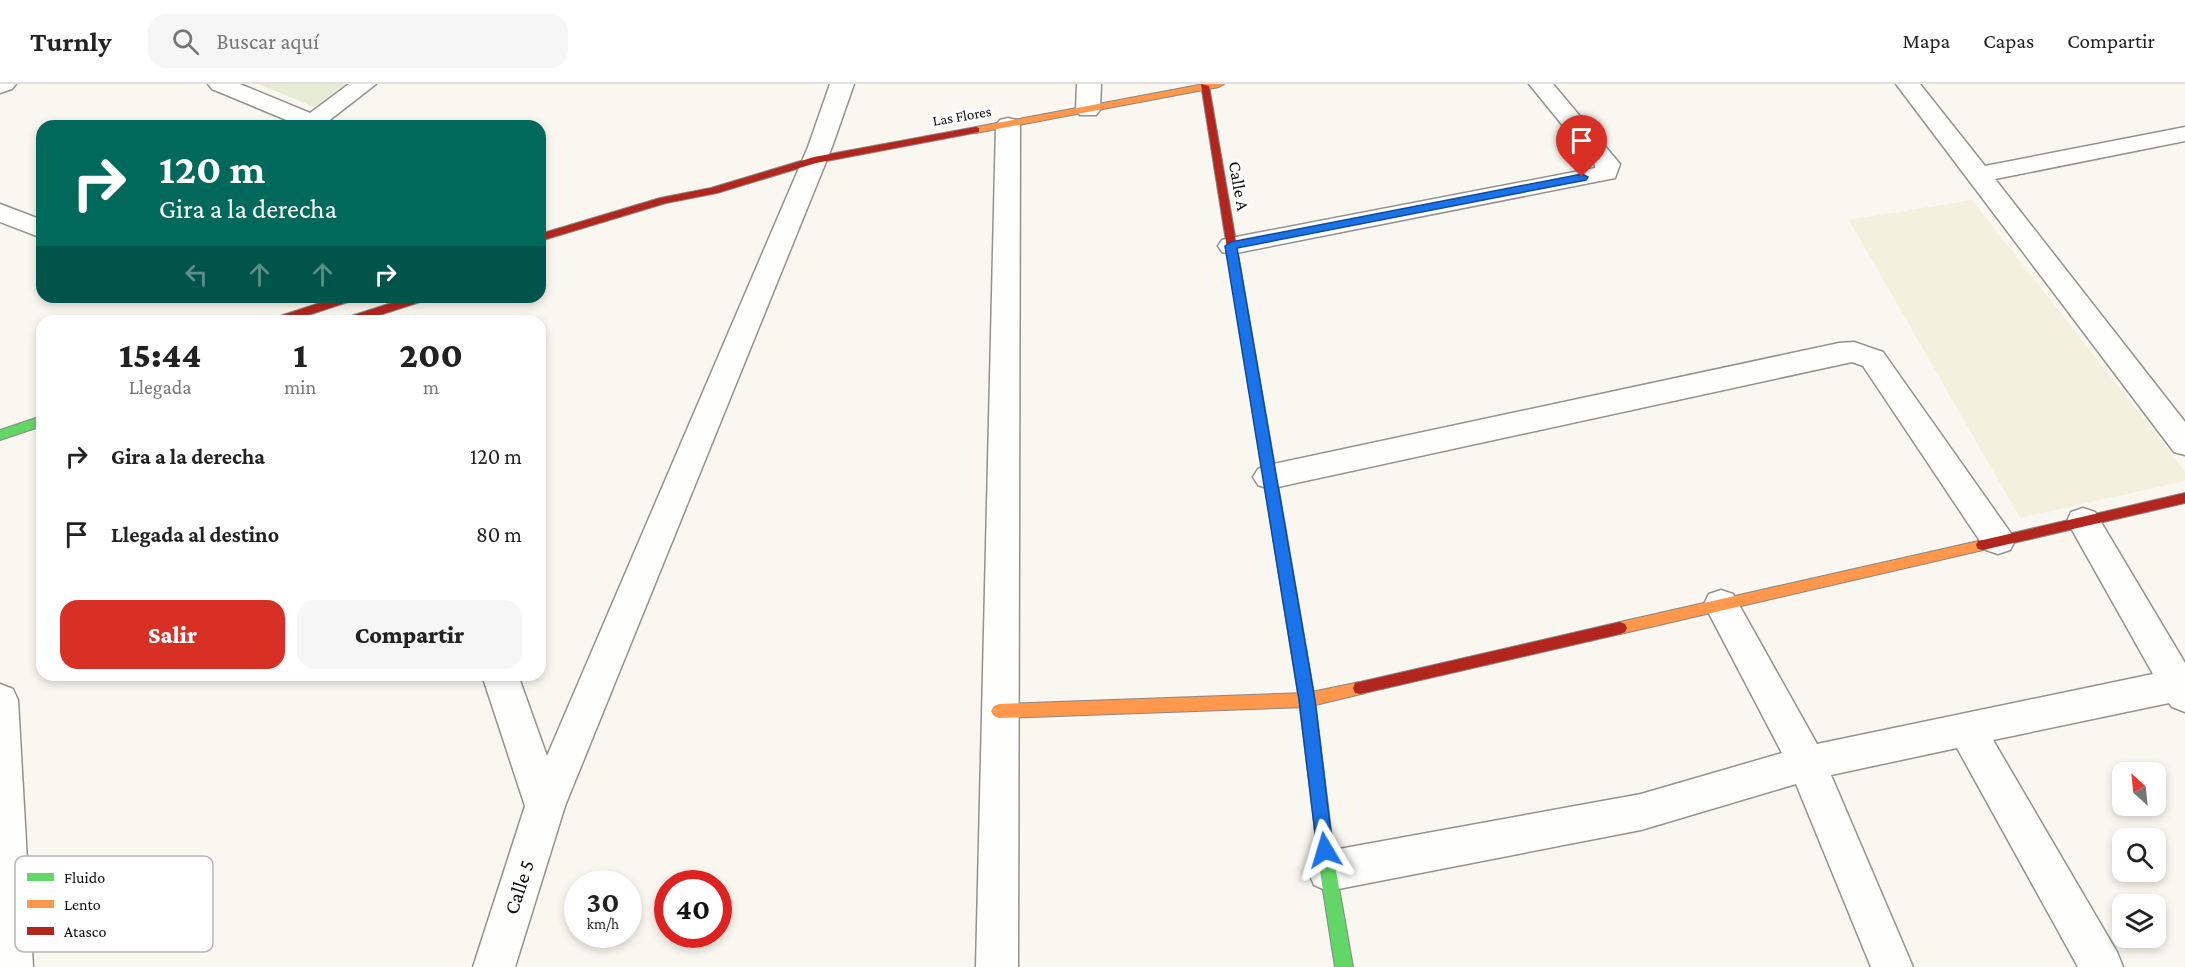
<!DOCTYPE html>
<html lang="es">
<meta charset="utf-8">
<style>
body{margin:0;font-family:"Crimson Pro",serif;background:#f6f6f6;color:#222;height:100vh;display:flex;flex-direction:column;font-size:22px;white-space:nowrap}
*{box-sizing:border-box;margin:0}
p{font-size:20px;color:#767676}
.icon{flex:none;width:33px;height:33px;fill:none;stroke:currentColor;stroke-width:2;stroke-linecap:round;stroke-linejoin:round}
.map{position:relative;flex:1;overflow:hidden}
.details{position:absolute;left:36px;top:231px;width:510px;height:366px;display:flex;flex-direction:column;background:#fff;border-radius:18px;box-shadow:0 3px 9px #0003}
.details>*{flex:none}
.banner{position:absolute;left:36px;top:36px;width:510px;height:183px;border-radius:18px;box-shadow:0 3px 9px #0003;background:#00695c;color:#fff;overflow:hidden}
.needle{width:39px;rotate:333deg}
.buttons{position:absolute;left:2112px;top:678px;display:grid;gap:12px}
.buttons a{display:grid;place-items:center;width:54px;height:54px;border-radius:12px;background:#fff;box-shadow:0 3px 9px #0003;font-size:30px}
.speed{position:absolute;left:564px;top:786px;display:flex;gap:12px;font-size:30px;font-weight:700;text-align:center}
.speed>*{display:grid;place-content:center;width:78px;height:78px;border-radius:50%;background:#fff;box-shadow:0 3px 9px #0003;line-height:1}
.speed small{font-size:15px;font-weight:400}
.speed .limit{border:9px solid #d22;background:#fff;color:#111}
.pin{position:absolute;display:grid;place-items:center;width:51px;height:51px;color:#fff;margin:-62px -26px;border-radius:50% 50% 50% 0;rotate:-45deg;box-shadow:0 0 6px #0007}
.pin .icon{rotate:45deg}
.me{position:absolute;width:66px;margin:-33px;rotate:353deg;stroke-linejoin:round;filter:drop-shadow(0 0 4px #0008)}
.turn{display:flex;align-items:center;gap:21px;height:126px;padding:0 24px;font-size:27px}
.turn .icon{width:78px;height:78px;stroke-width:2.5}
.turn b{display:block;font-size:42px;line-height:51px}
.lanes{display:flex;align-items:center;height:57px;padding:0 24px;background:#0003;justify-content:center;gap:30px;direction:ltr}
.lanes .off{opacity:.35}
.eta{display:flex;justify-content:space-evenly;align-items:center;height:102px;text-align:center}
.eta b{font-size:36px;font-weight:800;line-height:42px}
.cta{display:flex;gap:12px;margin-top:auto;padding:12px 24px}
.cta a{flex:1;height:69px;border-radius:18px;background:#d93025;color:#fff;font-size:24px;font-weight:800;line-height:69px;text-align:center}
.cta a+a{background:#f6f6f6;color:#222}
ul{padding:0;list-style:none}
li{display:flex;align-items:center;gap:18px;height:78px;padding:0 24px}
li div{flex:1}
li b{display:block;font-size:22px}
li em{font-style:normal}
header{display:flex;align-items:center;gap:36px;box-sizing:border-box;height:84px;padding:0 30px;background:#fff;border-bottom:2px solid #e0e0e0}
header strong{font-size:28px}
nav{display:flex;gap:33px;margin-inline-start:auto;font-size:21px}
.search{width:420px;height:54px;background:#f6f6f6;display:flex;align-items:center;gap:15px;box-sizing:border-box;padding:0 21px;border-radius:18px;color:#767676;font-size:22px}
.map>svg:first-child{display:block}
.farmland{fill:#f4f0de}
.green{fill:#e5ecd3}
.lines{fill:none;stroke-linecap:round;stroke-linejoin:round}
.street-casing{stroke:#93928f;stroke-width:3}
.fast-casing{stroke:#8a8885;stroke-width:2}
.slow-casing{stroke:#8a8885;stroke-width:2}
.jam-casing{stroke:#8a8885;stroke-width:2}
.street{fill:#fefefd;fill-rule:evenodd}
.fast{fill:#63d668;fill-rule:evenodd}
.slow{fill:#ff974d;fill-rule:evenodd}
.jam{fill:#b3261e;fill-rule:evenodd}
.route{fill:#1a73e8;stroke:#114b97;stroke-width:1.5}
.labels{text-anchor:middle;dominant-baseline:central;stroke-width:6;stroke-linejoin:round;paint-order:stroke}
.far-street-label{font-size:15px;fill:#0c0c0c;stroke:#fff}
.street-label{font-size:18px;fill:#0c0c0c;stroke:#fff}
.near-street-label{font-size:21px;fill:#0c0c0c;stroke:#fff}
.key{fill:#fff;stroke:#b6b6b6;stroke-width:1.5}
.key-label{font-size:16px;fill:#0c0c0c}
</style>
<header>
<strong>Turnly</strong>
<div class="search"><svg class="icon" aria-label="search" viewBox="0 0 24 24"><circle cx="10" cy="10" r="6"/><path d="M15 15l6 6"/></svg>Buscar aquí</div>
<nav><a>Mapa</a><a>Capas</a><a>Compartir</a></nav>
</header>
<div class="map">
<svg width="2185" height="883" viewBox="0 0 2185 883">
<rect width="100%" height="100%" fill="#faf7f0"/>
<path class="farmland" d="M1972,116L2185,387V397L2020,434L1849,136Z"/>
<path class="green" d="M259,0H346L314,23Z"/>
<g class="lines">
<defs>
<path id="street" d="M0,0H16L12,5L0,9Z
M208,0H240L310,29L349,0H376L322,42H295L296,40L212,5Z
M830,0H854L832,63L565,722L515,883H473L525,722L482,591H518L547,672L808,63Z
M1077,0H1101L1100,26L1096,31H1080L1076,26Z
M1529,0H1553L1620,80L1615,94L1231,170L1222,168L1218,162L1222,156L1231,154L1595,84V81Z
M1896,0H1920L1985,82L2185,43V57L1995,95L2185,338V371L2174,368Z
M1008,34L1016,36L1020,41L1018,883H976L996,41L1000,36Z
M0,120L42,136V154L0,138Z
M1854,258L1883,268L2010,448L2015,457L2010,466L1998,470L1986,466L1863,282L1852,278L1269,405L1258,401L1253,393L1258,385L1269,381L1839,259Z
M2083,424L2095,428L2185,579V628L2172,623L2169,619L1993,656L2117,868L2123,883H2078L1957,664L1831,691L1913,883H1871L1796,700L1641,746L1328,807L1314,801L1308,787L1314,773L1328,767L1641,710L1782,669L1704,520L1709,510L1721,506L1733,510L1817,660L2153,590L2067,437L2071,428Z
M0,600L13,605L18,616L33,883H0Z"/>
<path id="fast" d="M42,332V342L0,356V346Z
M1279,442L1284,443L1286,447L1315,616L1336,787L1353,883H1335L1320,787L1299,616L1272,447L1274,443Z"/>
<path id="slow" d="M1204,0H1224L1219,3L976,49L971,46L976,43Z
M1983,456L1988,457L1990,461L1988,465L1983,466L1620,550L1615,548L1613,544L1615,540L1620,538Z
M1360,598L1365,599L1367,604L1365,609L1307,623L999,634L994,632L991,627L994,622L999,620L1307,609Z"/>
<path id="jam" d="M1201,0L1209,2L1286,447L1284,451H1274L1272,447Z
M976,43L979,44V48L816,79L717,109L666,119L540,157V150L660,114L711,104L814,73Z
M338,213H356L354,216L290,237H272L274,234Z
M410,213H428L426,216L361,237H343L345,234Z
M2185,409V419L1983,466L1978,465L1976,461L1978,457L1983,456Z
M1620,538L1625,540L1627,544L1625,548L1620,550L1360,610L1355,609L1353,604L1355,599L1360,598Z"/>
</defs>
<use href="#street" class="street-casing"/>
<use href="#fast" class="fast-casing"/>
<use href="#slow" class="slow-casing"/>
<use href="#jam" class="jam-casing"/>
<use href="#street" class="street"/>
<use href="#fast" class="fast"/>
<use href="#slow" class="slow"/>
<use href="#jam" class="jam"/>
</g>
<path class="route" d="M1582,90L1588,93L1586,96L1237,164L1315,616L1333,766L1331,771L1325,774L1319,771L1317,766L1299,616L1225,162L1231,158Z"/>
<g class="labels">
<g class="far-street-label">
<text transform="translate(962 32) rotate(-10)">Las Flores</text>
</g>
<g class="street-label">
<text transform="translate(1239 102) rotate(80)">Calle A</text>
</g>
<g class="near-street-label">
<text transform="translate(519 803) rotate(-72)">Calle 5</text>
</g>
</g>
<rect x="15" y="772" width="198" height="96" rx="9" class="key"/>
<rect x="27" y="789" width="27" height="8" fill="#63d668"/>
<rect x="27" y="816" width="27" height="8" fill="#ff974d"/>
<rect x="27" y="843" width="27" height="8" fill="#b3261e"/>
<g class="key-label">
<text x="64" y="799">Fluido</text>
<text x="64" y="826">Lento</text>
<text x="64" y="853">Atasco</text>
</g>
</svg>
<div class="buttons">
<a><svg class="needle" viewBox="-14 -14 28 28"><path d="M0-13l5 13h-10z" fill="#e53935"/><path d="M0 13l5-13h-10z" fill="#767676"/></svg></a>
<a><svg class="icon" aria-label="search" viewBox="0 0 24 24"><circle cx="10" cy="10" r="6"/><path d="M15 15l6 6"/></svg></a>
<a><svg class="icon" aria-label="layers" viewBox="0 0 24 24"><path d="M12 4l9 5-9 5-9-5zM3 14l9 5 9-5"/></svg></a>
</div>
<div class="speed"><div>30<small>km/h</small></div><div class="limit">40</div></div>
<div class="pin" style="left:1582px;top:93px;background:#d93025"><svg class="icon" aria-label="arrive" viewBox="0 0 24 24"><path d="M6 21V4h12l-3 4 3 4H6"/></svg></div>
<svg class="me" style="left:1325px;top:766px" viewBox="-20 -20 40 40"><path d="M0-17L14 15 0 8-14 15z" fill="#1a73e8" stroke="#fff" stroke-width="4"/></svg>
<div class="banner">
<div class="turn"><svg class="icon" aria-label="right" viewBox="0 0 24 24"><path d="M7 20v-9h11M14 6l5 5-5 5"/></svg><div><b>120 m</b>Gira a la derecha</div></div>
<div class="lanes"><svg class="icon off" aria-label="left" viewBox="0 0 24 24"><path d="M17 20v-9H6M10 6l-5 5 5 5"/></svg><svg class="icon off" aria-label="ahead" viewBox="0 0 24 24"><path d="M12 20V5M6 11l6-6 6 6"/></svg><svg class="icon off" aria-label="ahead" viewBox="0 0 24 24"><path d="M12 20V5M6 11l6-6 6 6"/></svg><svg class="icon" aria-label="right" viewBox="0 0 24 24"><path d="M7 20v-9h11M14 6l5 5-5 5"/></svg></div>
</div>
<section class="details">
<div class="eta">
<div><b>15:44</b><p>Llegada</p></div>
<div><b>1</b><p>min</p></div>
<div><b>200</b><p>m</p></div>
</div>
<ul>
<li><svg class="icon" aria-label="right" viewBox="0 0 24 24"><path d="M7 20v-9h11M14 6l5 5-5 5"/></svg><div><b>Gira a la derecha</b></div><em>120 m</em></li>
<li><svg class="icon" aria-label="arrive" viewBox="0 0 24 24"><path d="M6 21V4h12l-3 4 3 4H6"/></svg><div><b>Llegada al destino</b></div><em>80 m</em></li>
</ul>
<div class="cta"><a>Salir</a><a>Compartir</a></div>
</section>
</div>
